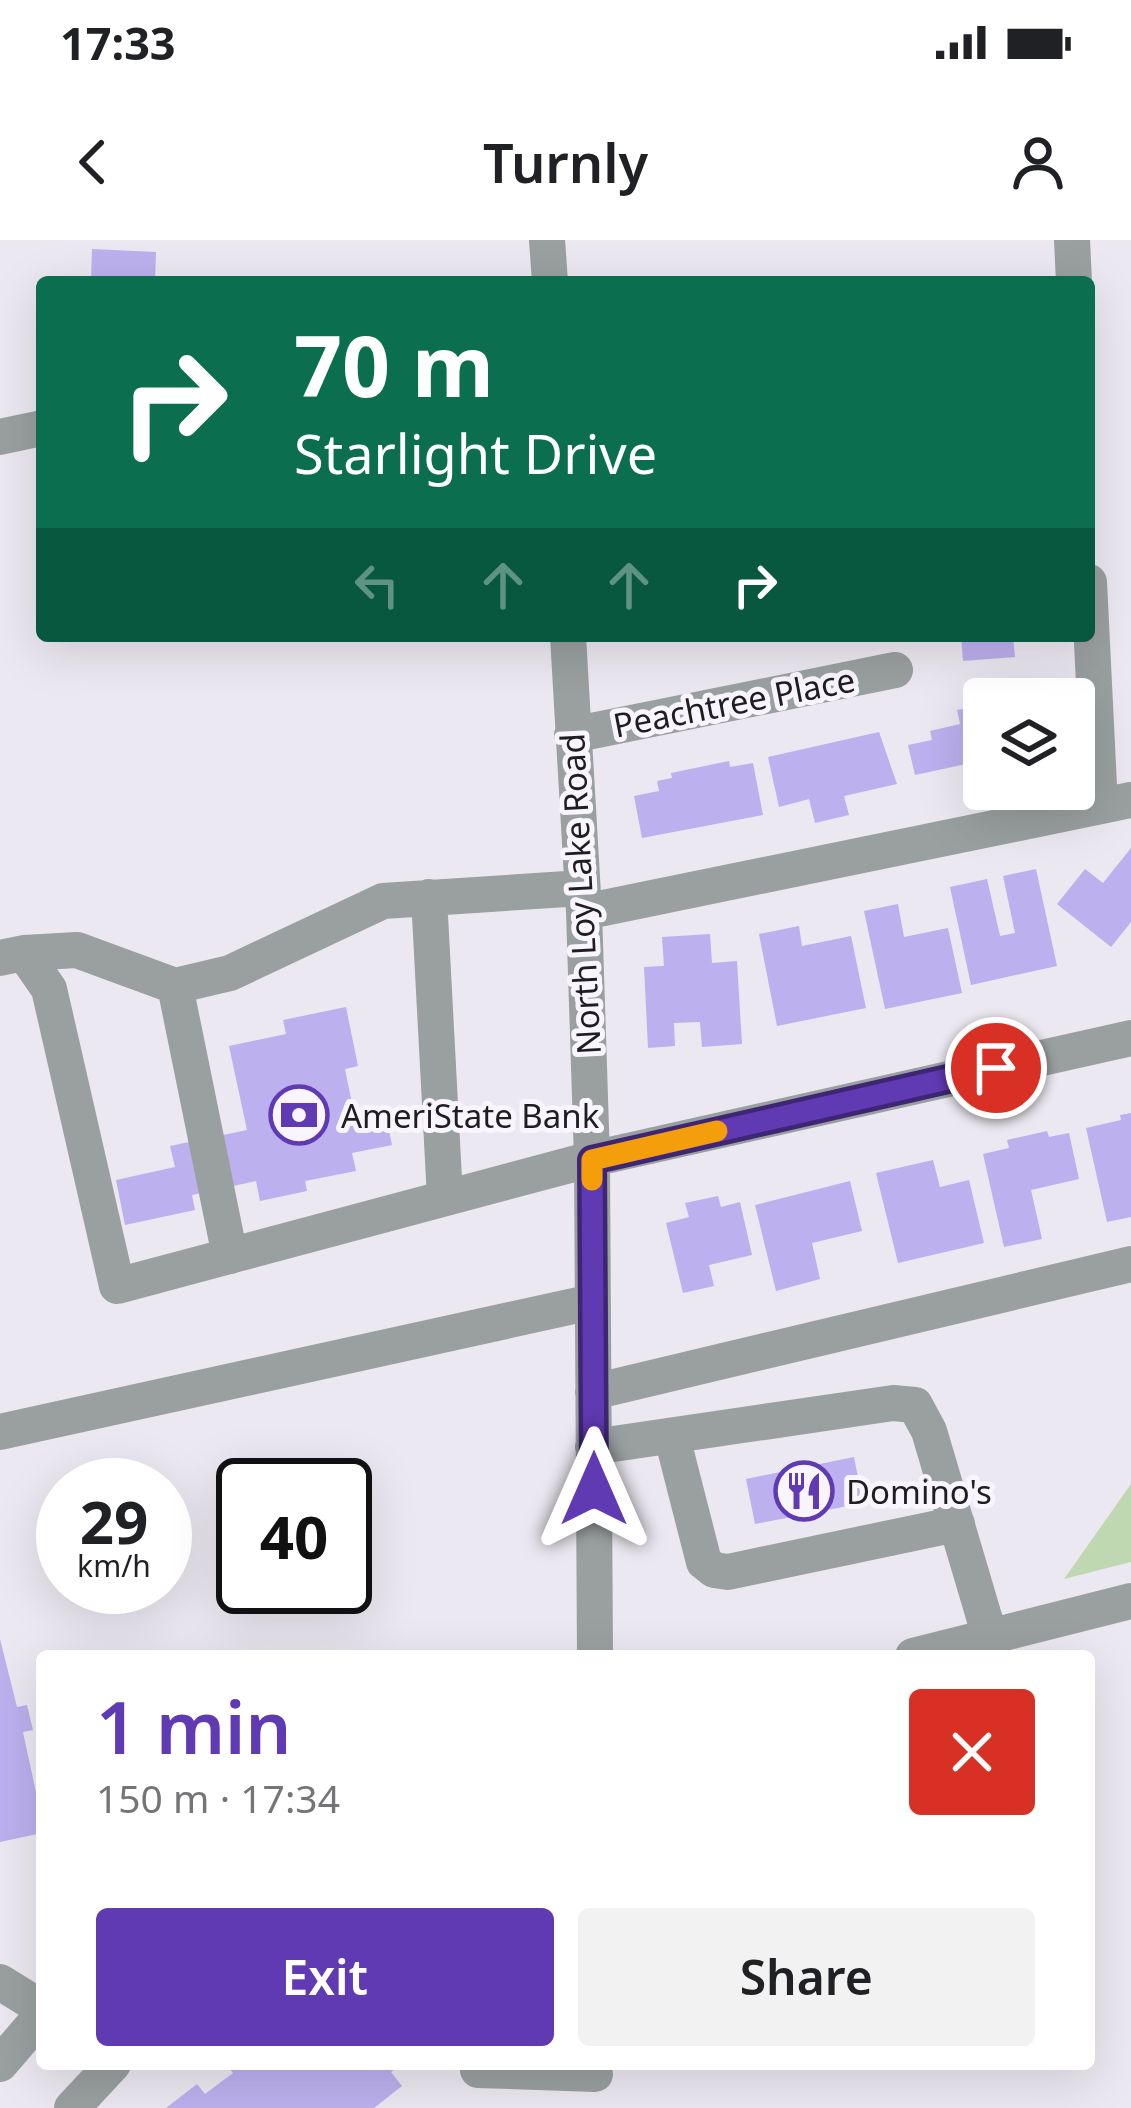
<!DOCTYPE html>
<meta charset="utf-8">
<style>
body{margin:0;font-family:"Noto Sans",sans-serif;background:#f2f2f2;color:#202124;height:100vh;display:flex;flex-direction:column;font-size:45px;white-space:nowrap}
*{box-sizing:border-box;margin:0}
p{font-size:39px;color:#757577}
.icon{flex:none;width:66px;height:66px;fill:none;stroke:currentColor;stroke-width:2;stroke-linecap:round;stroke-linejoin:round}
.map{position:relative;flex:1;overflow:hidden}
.sheet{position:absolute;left:36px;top:1410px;width:1059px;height:420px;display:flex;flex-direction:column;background:#fff;border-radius:12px;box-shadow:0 12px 48px #0002}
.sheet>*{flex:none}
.banner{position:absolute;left:36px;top:36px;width:1059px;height:366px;border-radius:12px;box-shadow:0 12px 48px #0002;background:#0b6e4f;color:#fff;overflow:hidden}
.fabs{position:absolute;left:963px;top:438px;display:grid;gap:24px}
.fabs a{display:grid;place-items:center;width:132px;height:132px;border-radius:12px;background:#fff;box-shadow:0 12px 48px #0002;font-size:60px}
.speed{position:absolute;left:36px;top:1218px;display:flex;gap:24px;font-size:60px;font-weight:700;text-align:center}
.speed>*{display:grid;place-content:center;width:156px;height:156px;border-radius:50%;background:#fff;box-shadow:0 12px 48px #0002;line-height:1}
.speed small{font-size:30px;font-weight:400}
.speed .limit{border:6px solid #111;border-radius:18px;background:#fff;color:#111}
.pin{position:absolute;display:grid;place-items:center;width:102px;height:102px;color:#fff;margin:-51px;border:6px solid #fff;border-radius:50%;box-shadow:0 3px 12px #0007}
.me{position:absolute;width:132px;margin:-66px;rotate:0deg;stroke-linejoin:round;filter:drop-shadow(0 0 9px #0008)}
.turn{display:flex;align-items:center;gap:42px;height:252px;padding:0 60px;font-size:54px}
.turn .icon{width:156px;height:156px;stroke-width:2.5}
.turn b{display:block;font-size:84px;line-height:102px}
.lanes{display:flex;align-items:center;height:114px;padding:0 60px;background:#0003;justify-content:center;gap:60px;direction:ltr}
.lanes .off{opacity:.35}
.round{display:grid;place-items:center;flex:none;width:126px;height:126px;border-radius:12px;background:#f2f2f2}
.head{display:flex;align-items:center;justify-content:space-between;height:204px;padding:0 60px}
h1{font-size:72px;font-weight:600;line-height:90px;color:#603ab2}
.button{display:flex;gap:24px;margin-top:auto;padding:24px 60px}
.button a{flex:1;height:138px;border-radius:12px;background:#603ab2;color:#fff;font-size:48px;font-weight:600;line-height:138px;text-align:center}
.button a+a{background:#f2f2f2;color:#202124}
.status{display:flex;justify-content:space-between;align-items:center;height:84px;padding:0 60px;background:#fff;direction:ltr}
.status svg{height:33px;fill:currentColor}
header{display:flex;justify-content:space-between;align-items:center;height:156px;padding:0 60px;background:#fff;font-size:54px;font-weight:600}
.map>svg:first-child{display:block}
.green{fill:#bfd8b2}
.building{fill:#bcb0ee}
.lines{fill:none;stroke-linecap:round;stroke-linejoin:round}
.minor{stroke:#9a9fa0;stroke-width:36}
.route-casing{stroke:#3e2674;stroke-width:30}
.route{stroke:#603ab2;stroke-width:21}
.slow{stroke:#f59e0b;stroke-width:21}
.labels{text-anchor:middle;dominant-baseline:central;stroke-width:10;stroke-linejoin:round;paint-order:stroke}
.street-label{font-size:33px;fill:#1e1d20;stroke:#f9f5fe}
.poi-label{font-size:33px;fill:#1e1d20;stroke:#f9f5fe;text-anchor:start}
</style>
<div class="status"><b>17:33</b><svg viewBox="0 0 49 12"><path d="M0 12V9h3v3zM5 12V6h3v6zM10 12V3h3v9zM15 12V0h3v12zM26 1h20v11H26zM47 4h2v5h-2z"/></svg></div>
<header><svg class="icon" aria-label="back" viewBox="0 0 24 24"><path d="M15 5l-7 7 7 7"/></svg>Turnly<svg class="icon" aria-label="person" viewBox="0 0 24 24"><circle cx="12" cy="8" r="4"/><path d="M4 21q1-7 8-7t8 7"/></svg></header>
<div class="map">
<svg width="1131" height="1868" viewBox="0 0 1131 1868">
<rect width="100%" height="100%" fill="#ece8f1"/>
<path class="green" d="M1131,1244V1322L1064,1339Z"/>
<path class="building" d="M92,9L156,12L155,42H91Z
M961,396H1013L1015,417L963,421Z
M1000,443L1004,459H984V531L973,533L971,523L915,535L908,505L932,500L930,491L960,484L957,470L968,468L964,452Z
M879,492L897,544L844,556L849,575L815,583L809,559L779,567L768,517Z
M729,521L730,527L753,523L763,575L642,598L634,556L659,551L657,541L672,538L671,533Z
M1131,608V682L1111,707L1057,664L1085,629L1103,643Z
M1036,629L1057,726L971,745L950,647L987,639L1000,696L1015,693L1003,636Z
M898,664L904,697L948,688L962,753L885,769L864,671Z
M799,686L802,706L851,696L866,768L777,786L759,694Z
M710,694L712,723L737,721L742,804L702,807L700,782L674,783L675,806L648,808L644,727L664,726L662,697Z
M346,767L358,826L345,829L355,878L385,872L392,905L352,913L356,931L305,941L307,951L260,961L256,941L192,955L195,970L125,985L116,940L175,927L170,906L247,890L229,806L286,794L283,780Z
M1131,873V977L1107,982L1086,888L1121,880L1120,875Z
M1047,891L1049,897L1069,893L1079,939L1031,950L1042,999L1004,1007L983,914L1009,908L1007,900Z
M933,920L940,947L969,940L984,1003L898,1023L876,933Z
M850,941L862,991L812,1003L820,1039L776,1051L755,965Z
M718,956L721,967L740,962L752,1015L709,1025L714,1046L683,1053L666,983L689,977L685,963Z
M854,1217L863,1263L755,1284L746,1239Z
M0,1399L17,1467L27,1465L33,1490L23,1492L42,1580V1593L0,1602Z
M226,1824H402L391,1832L402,1846L374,1868H166L197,1844L205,1854L233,1833Z"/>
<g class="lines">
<path class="minor" d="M547,0L550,42
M1072,0L1074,42
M0,197L42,188
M1089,342L1100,566
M568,396L584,672L592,919L595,1416
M572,495L895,430
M429,657L445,958
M584,672L1131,560
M24,713L77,710L175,746L230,733L383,661L582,648
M0,718L24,713L49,749L117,1046L592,919L1131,798
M175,746L230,1016
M593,1152L1131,1024
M0,1192L592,1062
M672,1197L704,1322L714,1330L728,1332L957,1284
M593,1207L893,1163L915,1165L929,1191L990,1397
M913,1416L1131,1361
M0,1742L42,1768
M0,1824L42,1775
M478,1824V1830L595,1834
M72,1868L113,1824"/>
</g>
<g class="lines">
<defs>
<path id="route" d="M594,1249L592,920L996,828"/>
</defs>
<use href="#route" class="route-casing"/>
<use href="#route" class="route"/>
<path class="slow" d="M592,940V920L717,891"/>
</g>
<defs>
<symbol id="bank-ring" viewBox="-11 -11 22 22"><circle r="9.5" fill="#f9f5fe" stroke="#603ab2" stroke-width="1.5"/><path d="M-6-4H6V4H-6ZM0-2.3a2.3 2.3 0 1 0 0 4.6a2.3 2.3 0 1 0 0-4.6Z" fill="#603ab2"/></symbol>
<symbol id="restaurant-ring" viewBox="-11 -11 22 22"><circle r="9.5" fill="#f9f5fe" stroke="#603ab2" stroke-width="1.5"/><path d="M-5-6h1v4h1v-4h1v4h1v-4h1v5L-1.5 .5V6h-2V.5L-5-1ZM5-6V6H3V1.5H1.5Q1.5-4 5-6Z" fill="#603ab2"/></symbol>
</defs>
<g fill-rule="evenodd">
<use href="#bank-ring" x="266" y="842" width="66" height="66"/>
<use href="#restaurant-ring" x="771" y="1218" width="66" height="66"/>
</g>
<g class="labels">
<g class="street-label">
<text transform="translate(734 462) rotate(-11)">Peachtree Place</text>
<text transform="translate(580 654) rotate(-93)">North Loy Lake Road</text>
</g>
<g class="poi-label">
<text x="341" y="875">AmeriState Bank</text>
<text x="846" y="1251">Domino's</text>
</g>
</g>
</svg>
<div class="fabs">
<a><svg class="icon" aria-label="layers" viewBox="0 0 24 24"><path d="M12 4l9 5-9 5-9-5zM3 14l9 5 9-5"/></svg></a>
</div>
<div class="speed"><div>29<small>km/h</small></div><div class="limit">40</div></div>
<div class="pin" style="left:996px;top:828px;background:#d93025"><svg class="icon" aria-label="arrive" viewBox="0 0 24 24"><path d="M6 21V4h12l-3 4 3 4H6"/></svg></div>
<svg class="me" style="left:594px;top:1249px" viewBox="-20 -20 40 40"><path d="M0-17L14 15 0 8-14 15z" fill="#603ab2" stroke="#fff" stroke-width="4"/></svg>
<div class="banner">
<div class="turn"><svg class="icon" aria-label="right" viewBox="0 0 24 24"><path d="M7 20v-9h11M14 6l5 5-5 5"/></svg><div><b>70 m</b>Starlight Drive</div></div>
<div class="lanes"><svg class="icon off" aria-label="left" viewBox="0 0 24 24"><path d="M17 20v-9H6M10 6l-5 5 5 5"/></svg><svg class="icon off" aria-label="ahead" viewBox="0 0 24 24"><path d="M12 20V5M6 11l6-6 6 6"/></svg><svg class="icon off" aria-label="ahead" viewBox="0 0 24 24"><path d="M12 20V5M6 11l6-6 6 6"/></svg><svg class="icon" aria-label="right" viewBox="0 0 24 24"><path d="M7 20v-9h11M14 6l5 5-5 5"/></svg></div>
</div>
<section class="sheet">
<div class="head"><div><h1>1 min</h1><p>150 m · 17:34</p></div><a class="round" style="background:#d93025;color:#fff"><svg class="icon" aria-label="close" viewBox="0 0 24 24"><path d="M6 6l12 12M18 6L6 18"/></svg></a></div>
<div class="button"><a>Exit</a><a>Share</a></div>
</section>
</div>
